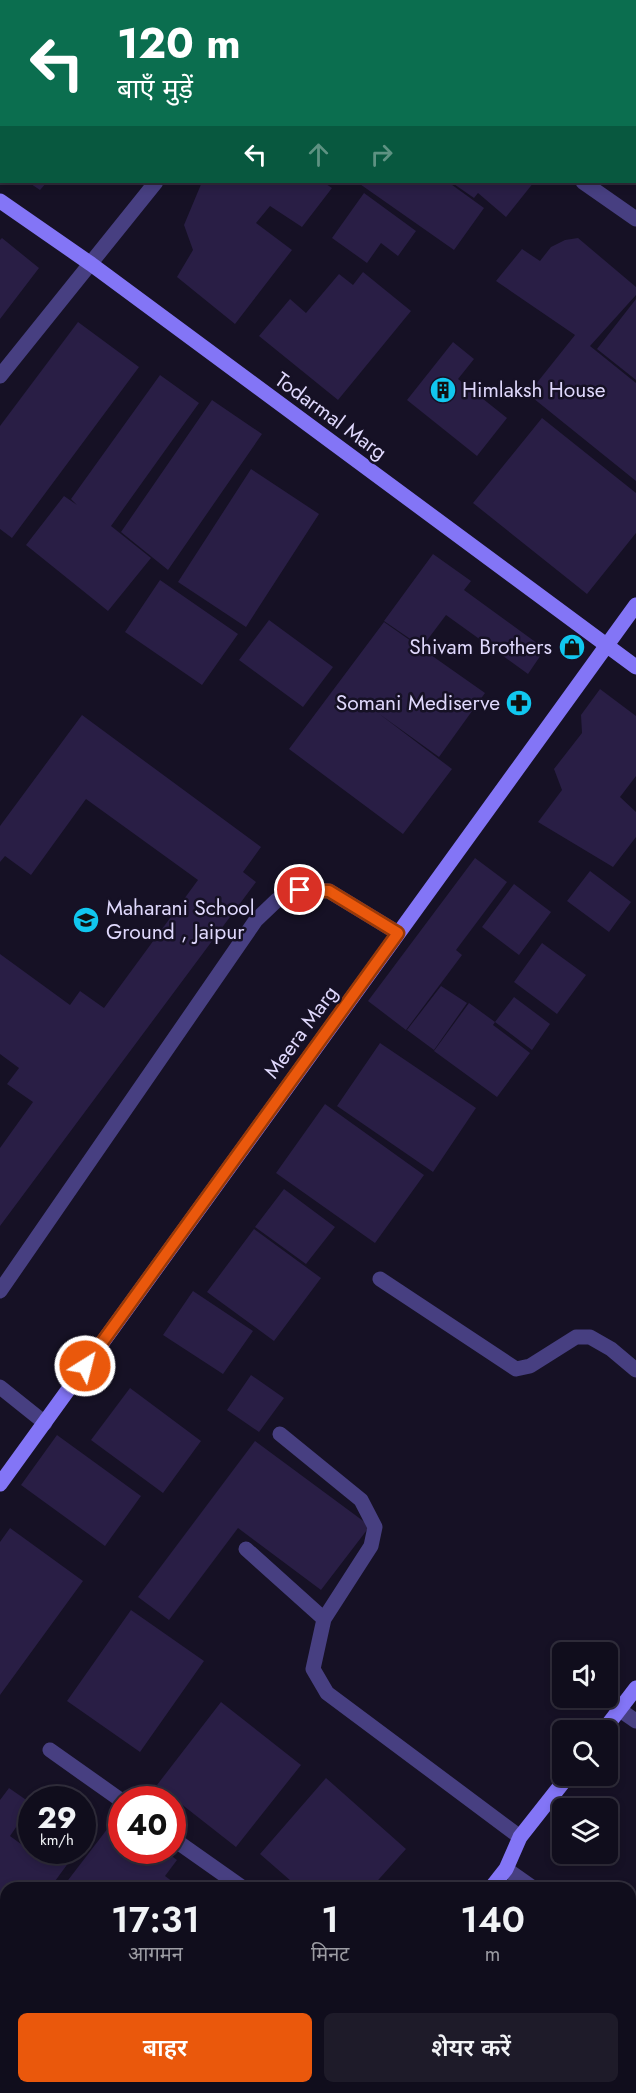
<!DOCTYPE html>
<html lang="hi">
<meta charset="utf-8">
<style>
body{margin:0;font-family:Jost,"Noto Sans Devanagari",sans-serif;background:#1e1b29;color:#f1f3f6;height:100vh;display:flex;flex-direction:column;font-size:22px;white-space:nowrap}
*{box-sizing:border-box;margin:0}
p{font-size:20px;color:#9c9ca3}
.icon{flex:none;width:33px;height:33px;fill:none;stroke:currentColor;stroke-width:2;stroke-linecap:round;stroke-linejoin:round}
.map{position:relative;flex:1;overflow:hidden}
.details{position:absolute;left:0px;top:1882px;width:636px;height:212px;display:flex;flex-direction:column;background:#100d1c;border-radius:18px 18px 0 0;box-shadow:0 3px 9px #0003,0 0 0 2px #302d3b}
.details>*{flex:none}
.banner{position:absolute;left:0px;top:0px;width:636px;height:183px;box-shadow:0 3px 9px #0003,0 0 0 2px #302d3b;background:#0b6e4f;color:#fff;overflow:hidden}
.buttons{position:absolute;left:552px;top:1642px;display:grid;gap:12px}
.buttons a{display:grid;place-items:center;width:66px;height:66px;border-radius:9px;background:#100d1c;box-shadow:0 3px 9px #0003,0 0 0 2px #302d3b;font-size:30px}
.speed{position:absolute;left:18px;top:1786px;display:flex;gap:12px;font-size:30px;font-weight:700;text-align:center}
.speed>*{display:grid;place-content:center;width:78px;height:78px;border-radius:50%;background:#100d1c;box-shadow:0 3px 9px #0003,0 0 0 2px #302d3b;line-height:1}
.speed small{font-size:15px;font-weight:400}
.speed .limit{border:9px solid #d22;background:#fff;color:#111}
.pin{position:absolute;display:grid;place-items:center;width:51px;height:51px;color:#fff;margin:-26px;border:3px solid #fff;border-radius:50%;box-shadow:0 2px 6px #0007}
.me{position:absolute;width:66px;margin:-33px;rotate:36deg;stroke-linejoin:round;filter:drop-shadow(0 0 4px #0008)}
.turn{display:flex;align-items:center;gap:21px;height:126px;padding:0 18px;font-size:27px}
.turn .icon{width:78px;height:78px;stroke-width:2.5}
.turn b{display:block;font-size:42px;line-height:51px}
.lanes{display:flex;align-items:center;height:57px;padding:0 18px;background:#0003;justify-content:center;gap:30px;direction:ltr}
.lanes .off{opacity:.35}
.eta{display:flex;justify-content:space-evenly;align-items:center;height:102px;text-align:center}
.eta b{font-size:36px;font-weight:600;line-height:42px}
.cta{display:flex;gap:12px;margin-top:auto;padding:12px 18px}
.cta a{flex:1;height:69px;border-radius:9px;background:#ea580c;color:#fff;font-size:24px;font-weight:600;line-height:69px;text-align:center}
.cta a+a{background:#1e1b29;color:#f1f3f6}
.map>svg:first-child{display:block}
.building{fill:#291e45}
.lines{fill:none;stroke-linecap:round;stroke-linejoin:round}
.lane{stroke:#473f81;stroke-width:15}
.street{stroke:#473f81;stroke-width:15}
.secondary{stroke:#8375f6;stroke-width:15}
.route-casing{stroke:#983908;stroke-width:15}
.route{stroke:#ea580c;stroke-width:10}
.labels{text-anchor:middle;dominant-baseline:central;stroke-width:5;stroke-linejoin:round;paint-order:stroke}
.poi-label{font-size:21px;fill:#dfd8fc;stroke:#161125;text-anchor:start}
.street-label{font-size:21px;fill:#dfd8fc;stroke:#161125}
</style>
<div class="map">
<svg width="636" height="2093" viewBox="0 0 636 2093">
<rect width="100%" height="100%" fill="#161125"/>
<path class="building" d="M28,182H47L40,190Z
M202,182H323L332,188L302,227L270,206L256,223L292,250L235,324L177,277L193,250L184,225Z
M357,182H448L484,208L454,250Z
M451,182H534L506,217L478,193L474,198Z
M364,193L416,231L398,256L381,243L367,263L332,238Z
M2,238L39,268L0,319V240Z
M578,238L636,287V295L590,346L636,383V481L528,394L575,335L496,281L522,249L540,261L551,247L565,240Z
M363,272L411,311L338,400L259,336L290,299L306,313L339,274L353,285Z
M636,299V380L597,349Z
M78,322L139,367L12,538L0,529V426Z
M453,342L474,359L458,379L507,418L477,456L407,400Z
M160,375L199,403L111,526L151,558L108,611L26,545L64,496L77,505L71,499Z
M212,400L262,434L168,570L121,532Z
M542,418L636,493V533L587,594L473,503Z
M251,469L319,514L246,627L178,582Z
M433,554L471,581L464,590L545,649L528,674L446,615L422,647L384,621Z
M160,580L238,634L202,685L125,632Z
M269,620L333,667L303,707L239,660Z
M384,622L485,693L439,757L378,713L452,769L403,834L289,749Z
M600,689L636,716V776L620,797L636,812V837L613,867L538,822L562,790L554,769L582,733L581,715Z
M82,715L261,847L243,872L256,882L0,1226V1148L33,1102L7,1084L19,1068L0,1054V954L70,1005L80,991L104,1008L198,880L86,799L31,875L5,856L0,862V826Z
M475,858L507,882L456,950L462,955L406,1030L368,1001Z
M590,871L631,902L609,932L567,901Z
M514,884L551,912L519,955L482,927Z
M542,943L586,975L557,1014L514,982Z
M441,986L467,1003L434,1050L407,1030Z
M514,997L550,1024L532,1050L495,1022Z
M469,1003L495,1022L493,1025L530,1053L497,1097L434,1051Z
M380,1043L476,1108L433,1172L337,1106Z
M325,1104L424,1175L375,1243L276,1173Z
M284,1189L335,1227L306,1264L255,1227Z
M254,1229L321,1278L274,1341L207,1292Z
M193,1291L253,1331L223,1374L163,1335Z
M251,1375L284,1398L259,1432L227,1410Z
M130,1388L201,1441L163,1493L91,1440Z
M57,1435L141,1496L105,1546L21,1485Z
M255,1441L370,1526L321,1590L238,1528L169,1620L138,1597Z
M10,1528L83,1581L0,1695V1542Z
M131,1610L204,1661L140,1752L67,1701Z
M221,1702L301,1765L236,1847L157,1785Z
M326,1778L406,1849L371,1888H299L260,1854Z
M9,1788L32,1804L10,1836L36,1855L39,1851H77L50,1888H6V1904L0,1899V1800Z
M118,1815L122,1818V1851H165L177,1860L165,1876L181,1888H62Z
M5,2007L6,2008V2076L0,2072V2014Z
M23,2088H43L40,2093H29Z
M67,2088H169L176,2093H64Z"/>
<g class="lines">
<path class="lane" d="M0,1291L256,920L277,900L301,890L329,891L398,933
M0,1387L45,1423"/>
<path class="street" d="M505,0V2
M297,2L298,0
M583,182L636,219
M0,376L156,182
M380,1279L516,1369L530,1366L576,1337H590L611,1349L636,1370
M280,1434L361,1500L375,1527L371,1546L324,1619L313,1669L327,1693L520,1837
M246,1549L324,1619
M620,1710L636,1721
M50,1750L122,1801
M172,1838L243,1888
M506,1869L533,1888
M630,1957L636,1961
M630,1998L636,2002
M385,2088L393,2093"/>
<path class="secondary" d="M0,201L91,264L636,667
M0,1484L636,605
M603,1731L636,1688
M491,1888L506,1869L520,1837L568,1776
M335,2093L339,2088"/>
</g>
<g class="lines">
<defs>
<path id="route" d="M85,1366L398,933L329,891L300,890"/>
</defs>
<use href="#route" class="route-casing"/>
<use href="#route" class="route"/>
</g>
<defs>
<symbol id="building-disc" viewBox="-11 -11 22 22"><circle r="9.5" fill="#11c7ef" stroke="#161125"/><path d="M-4-6H4V6H1V3H-1V6H-4ZM-2.5-4.3h1.7v1.8h-1.7ZM.8-4.3h1.7v1.8H.8ZM-2.5-1h1.7V.8h-1.7ZM.8-1h1.7V.8H.8Z" fill="#111"/></symbol>
<symbol id="shop-disc" viewBox="-11 -11 22 22"><circle r="9.5" fill="#11c7ef" stroke="#161125"/><path d="M-5-2.5h2.3a2.7 3.5 0 0 1 5.4 0H5L5.5 6h-11ZM-1.5-2.5h3a1.5 2.3 0 0 0-3 0Z" fill="#111"/></symbol>
<symbol id="pharmacy-disc" viewBox="-11 -11 22 22"><circle r="9.5" fill="#11c7ef" stroke="#161125"/><path d="M-2-6h4v4h4v4h-4v4h-4v-4h-4v-4h4Z" fill="#111"/></symbol>
<symbol id="school-disc" viewBox="-11 -11 22 22"><circle r="9.5" fill="#11c7ef" stroke="#161125"/><path d="M0-5L7-2L0 1L-7-2ZM-4 1L0 2.5L4 1V4Q0 6-4 4Z" fill="#111"/></symbol>
</defs>
<g fill-rule="evenodd">
<use href="#building-disc" x="428" y="375" width="30" height="30"/>
<use href="#shop-disc" x="557" y="632" width="30" height="30"/>
<use href="#pharmacy-disc" x="504" y="688" width="30" height="30"/>
<use href="#school-disc" x="71" y="905" width="30" height="30"/>
</g>
<g class="labels">
<g class="poi-label">
<text x="462" y="390">Himlaksh House</text>
<text x="552" y="647" text-anchor="end">Shivam Brothers</text>
<text x="500" y="703" text-anchor="end">Somani Mediserve</text>
<text x="106" y="908">Maharani School<tspan x="106" dy="24">Ground , Jaipur</tspan></text>
</g>
<g class="street-label">
<text transform="translate(331 416) rotate(36)">Todarmal Marg</text>
<text transform="translate(301 1032) rotate(-54)">Meera Marg</text>
</g>
</g>
</svg>
<div class="buttons">
<a><svg class="icon" aria-label="sound" viewBox="0 0 24 24"><path d="M4 9h4l5-4v14l-5-4H4zM17 9q2 3 0 6"/></svg></a>
<a><svg class="icon" aria-label="search" viewBox="0 0 24 24"><circle cx="10" cy="10" r="6"/><path d="M15 15l6 6"/></svg></a>
<a><svg class="icon" aria-label="layers" viewBox="0 0 24 24"><path d="M12 4l9 5-9 5-9-5zM3 14l9 5 9-5"/></svg></a>
</div>
<div class="speed"><div>29<small>km/h</small></div><div class="limit">40</div></div>
<div class="pin" style="left:300px;top:890px;background:#d93025"><svg class="icon" aria-label="arrive" viewBox="0 0 24 24"><path d="M6 21V4h12l-3 4 3 4H6"/></svg></div>
<svg class="me" style="left:85px;top:1366px" viewBox="-20 -20 40 40"><circle r="17" fill="#ea580c" stroke="#fff" stroke-width="3"/><path d="M0-11L8 9 0 5-8 9z" fill="#fff"/></svg>
<div class="banner">
<div class="turn"><svg class="icon" aria-label="left" viewBox="0 0 24 24"><path d="M17 20v-9H6M10 6l-5 5 5 5"/></svg><div><b>120 m</b>बाएँ मुड़ें</div></div>
<div class="lanes"><svg class="icon" aria-label="left" viewBox="0 0 24 24"><path d="M17 20v-9H6M10 6l-5 5 5 5"/></svg><svg class="icon off" aria-label="ahead" viewBox="0 0 24 24"><path d="M12 20V5M6 11l6-6 6 6"/></svg><svg class="icon off" aria-label="right" viewBox="0 0 24 24"><path d="M7 20v-9h11M14 6l5 5-5 5"/></svg></div>
</div>
<section class="details">
<div class="eta">
<div><b>17:31</b><p>आगमन</p></div>
<div><b>1</b><p>मिनट</p></div>
<div><b>140</b><p>m</p></div>
</div>
<div class="cta"><a>बाहर</a><a>शेयर करें</a></div>
</section>
</div>
